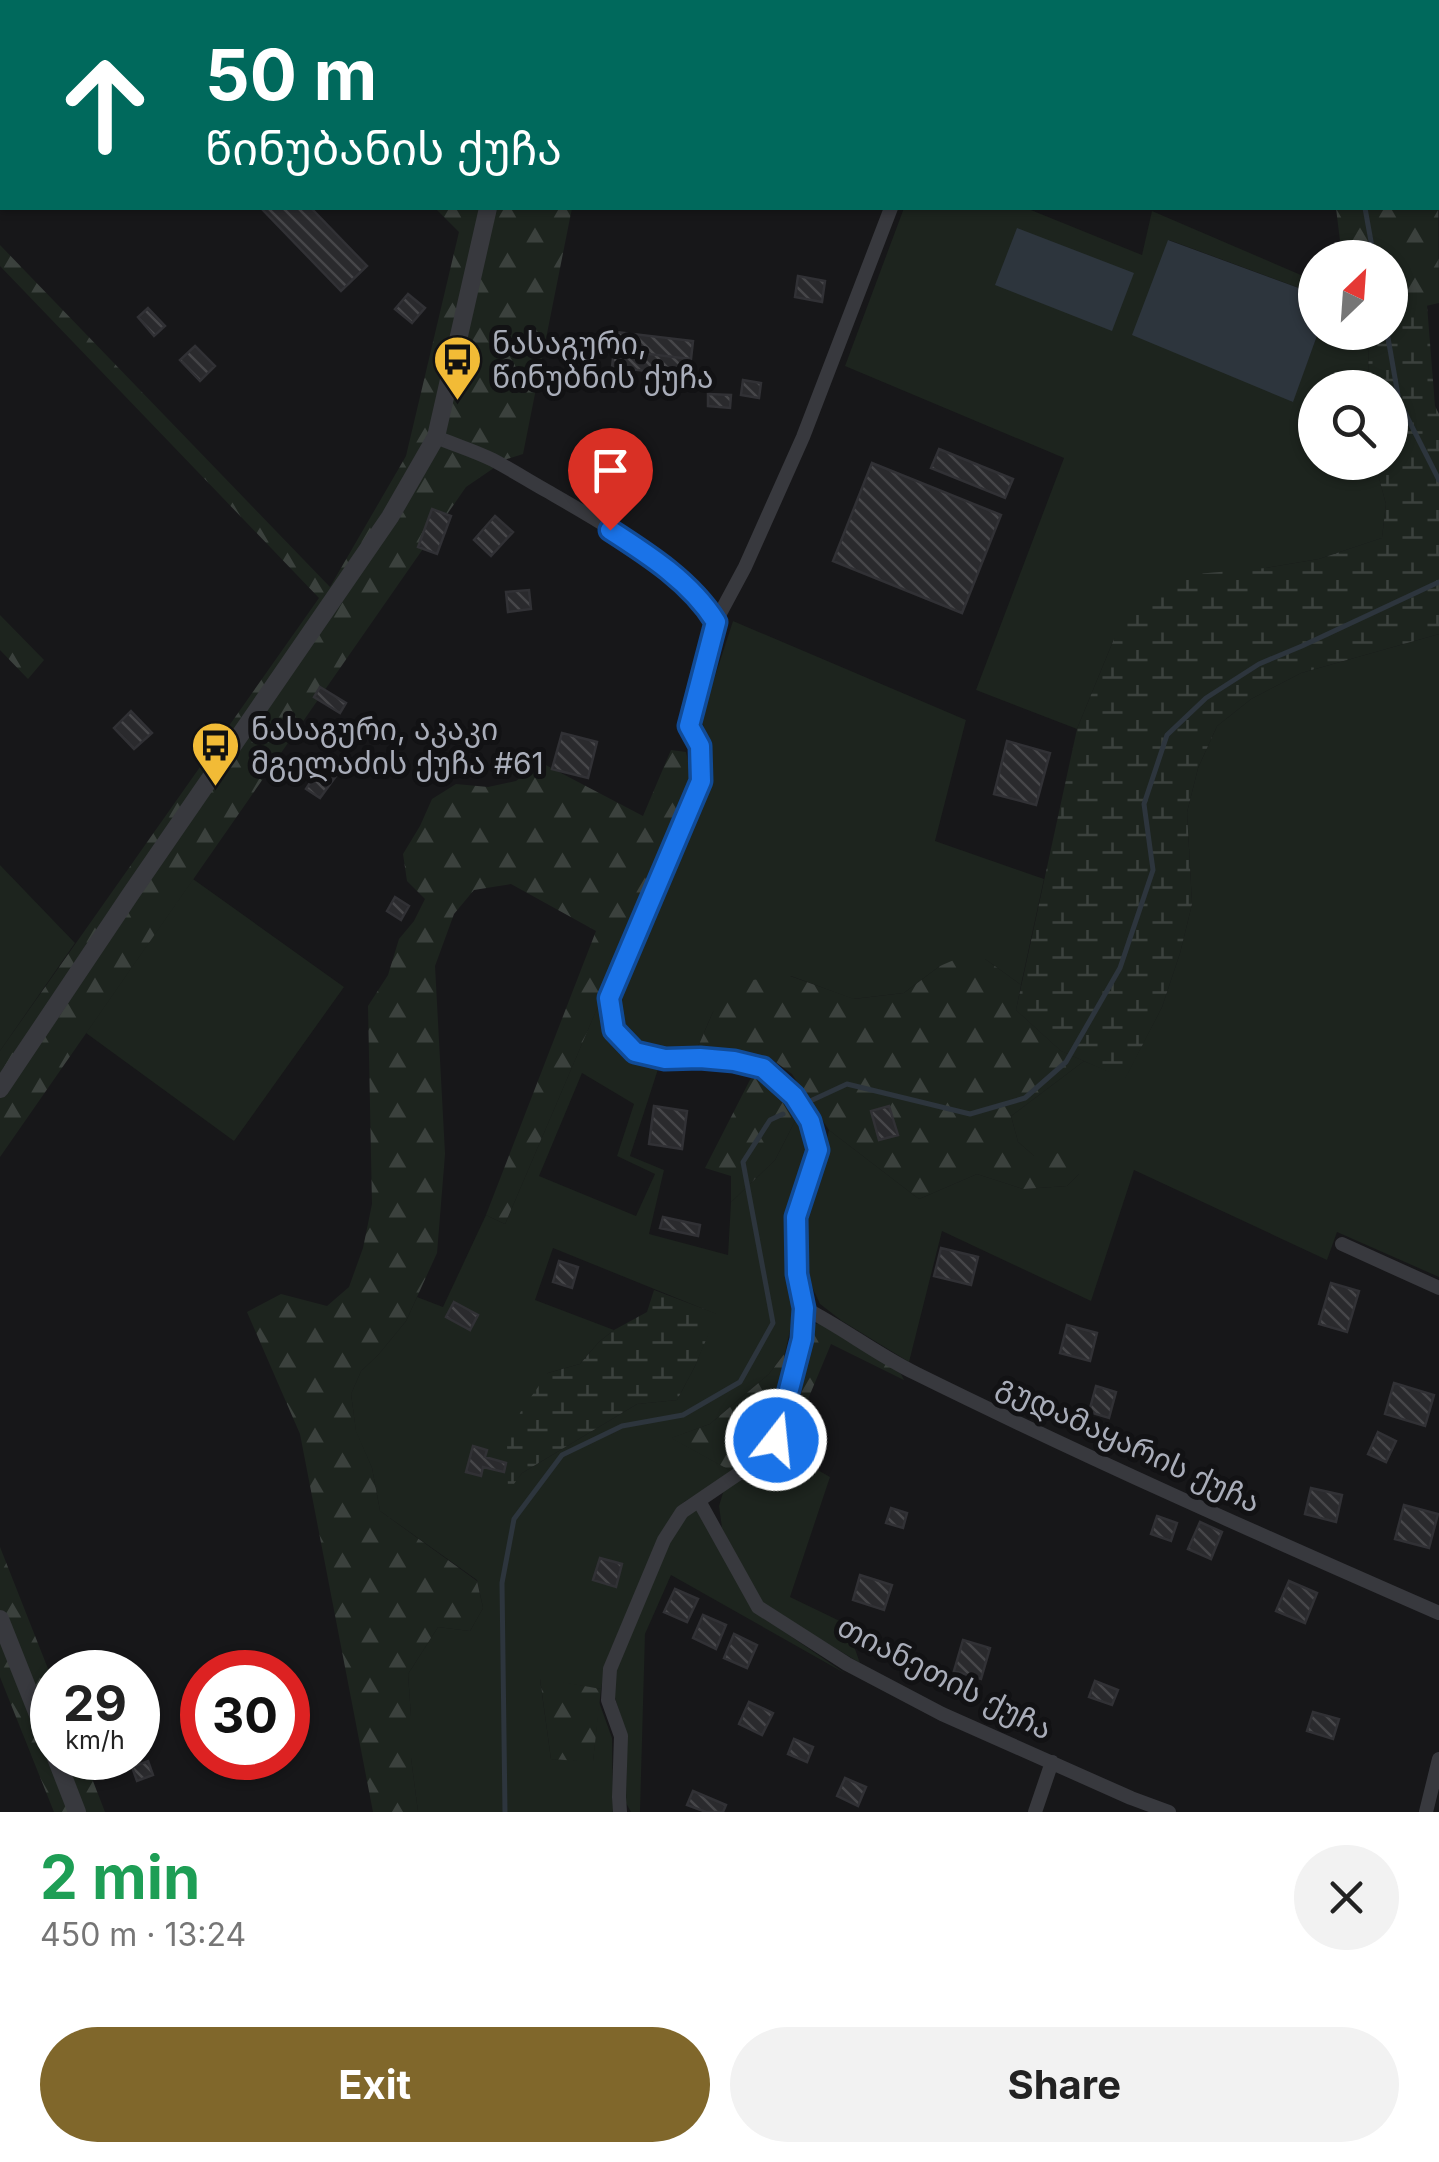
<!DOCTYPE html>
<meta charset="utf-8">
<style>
body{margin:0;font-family:Inter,"Noto Sans Georgian",sans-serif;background:#f2f2f2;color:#222;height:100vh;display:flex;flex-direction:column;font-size:38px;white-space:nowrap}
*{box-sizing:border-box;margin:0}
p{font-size:32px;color:#767676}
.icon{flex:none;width:55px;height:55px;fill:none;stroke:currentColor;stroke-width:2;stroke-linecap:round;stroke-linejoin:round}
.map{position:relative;height:1812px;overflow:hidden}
.details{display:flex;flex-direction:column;background:#fff;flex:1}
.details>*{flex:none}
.top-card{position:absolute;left:0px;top:0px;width:1440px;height:210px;box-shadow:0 2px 8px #0004;background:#00695c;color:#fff;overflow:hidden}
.needle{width:65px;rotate:25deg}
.tools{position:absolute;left:1298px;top:240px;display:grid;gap:20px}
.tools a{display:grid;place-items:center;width:110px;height:110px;border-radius:50%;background:#fff;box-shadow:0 2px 8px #0004;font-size:50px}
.speed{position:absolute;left:30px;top:1650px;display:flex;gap:20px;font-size:50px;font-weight:700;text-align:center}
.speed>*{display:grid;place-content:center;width:130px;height:130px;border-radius:50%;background:#fff;box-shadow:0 2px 8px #0004;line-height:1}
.speed small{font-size:25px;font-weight:400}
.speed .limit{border:15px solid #d22;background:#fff;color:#111}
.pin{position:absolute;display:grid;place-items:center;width:85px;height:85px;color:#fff;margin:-102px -42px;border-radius:50% 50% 50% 0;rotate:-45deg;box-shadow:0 0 10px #0007}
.pin .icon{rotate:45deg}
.me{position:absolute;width:110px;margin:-55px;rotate:16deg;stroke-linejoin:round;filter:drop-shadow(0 0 8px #0008)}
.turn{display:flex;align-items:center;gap:35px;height:210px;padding:0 40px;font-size:45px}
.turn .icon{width:130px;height:130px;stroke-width:2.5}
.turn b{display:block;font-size:70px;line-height:85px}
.round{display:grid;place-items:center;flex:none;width:105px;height:105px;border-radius:52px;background:#f2f2f2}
.head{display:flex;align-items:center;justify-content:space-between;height:170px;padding:0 40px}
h1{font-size:60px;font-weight:700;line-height:75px;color:#1e9e55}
.button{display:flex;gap:20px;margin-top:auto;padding:20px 40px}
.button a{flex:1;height:115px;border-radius:60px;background:#80672b;color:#fff;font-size:40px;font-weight:700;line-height:115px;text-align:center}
.button a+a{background:#f2f2f2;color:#222}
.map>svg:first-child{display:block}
.grass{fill:#1d241e;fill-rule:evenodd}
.forest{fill:url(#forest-firs)}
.wetland{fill:url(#wetland-marsh)}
.water{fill:#2d353d}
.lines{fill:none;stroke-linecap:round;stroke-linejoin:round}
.stream{stroke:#2d353d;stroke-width:5}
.building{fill:url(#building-back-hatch);stroke:#313135;stroke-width:2.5}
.minor{stroke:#38393e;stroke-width:14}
.tertiary{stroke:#38393e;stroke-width:18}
.route-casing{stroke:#114b97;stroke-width:25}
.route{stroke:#1a73e8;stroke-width:18}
.labels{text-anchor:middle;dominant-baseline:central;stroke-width:10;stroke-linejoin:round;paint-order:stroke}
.poi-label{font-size:30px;fill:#a9adb9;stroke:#121214;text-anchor:start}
.street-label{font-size:30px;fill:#a9adb9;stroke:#121214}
</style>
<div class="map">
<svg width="1439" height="1812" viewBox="0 0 1439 1812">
<defs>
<pattern id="forest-firs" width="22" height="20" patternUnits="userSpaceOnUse" patternTransform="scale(2.5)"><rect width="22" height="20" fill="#1d241e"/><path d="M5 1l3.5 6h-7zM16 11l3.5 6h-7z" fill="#3b413d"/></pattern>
<pattern id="wetland-marsh" width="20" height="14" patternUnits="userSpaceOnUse" patternTransform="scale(2.5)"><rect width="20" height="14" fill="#1d241e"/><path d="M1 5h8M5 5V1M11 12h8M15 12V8" fill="none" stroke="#3b413d"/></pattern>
<pattern id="building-back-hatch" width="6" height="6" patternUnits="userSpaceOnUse" patternTransform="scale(2.5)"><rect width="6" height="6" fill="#2a2a2d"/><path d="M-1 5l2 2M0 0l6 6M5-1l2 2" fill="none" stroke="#464649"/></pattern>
</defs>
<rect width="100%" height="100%" fill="#171719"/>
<path class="grass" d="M904,208H1026L1142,255L1152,211L1315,281V294L1169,240L1292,402L1318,333H1369L1368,387L1315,388V462L1375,463L1386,504L1382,538L1319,559L1266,568L1114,639L1077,729L976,690L1064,458L845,366Z
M733,621L966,720L935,841L1044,879L1021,985L985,959L940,966L904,993L853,999L791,976L713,1012L697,1049C671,1049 637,1054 625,1025C622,1018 621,1008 620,1001L713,777L710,745L701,719Z
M1439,634V1277L1337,1232L1327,1260L1134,1170L1091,1301L942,1231L909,1362L842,1321L820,1304L807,1276L802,1238L829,1130L919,1199L977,1174L1023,1189L1067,1186L1079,1174L1034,1156L1018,1142L1011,1116L1084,1061L1125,1078L1162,1007L1180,953L1192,904L1187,812L1198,768L1217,726L1251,699L1301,673Z
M0,865L75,943L0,1051Z
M193,879L344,987L234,1141L86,1033Z
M601,999C606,1044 617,1055 659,1066L630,1156L664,1170L649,1234L728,1255L731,1202L775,1160L798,1115L804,1128L807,1150L786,1209L787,1251L793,1317L785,1353L769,1374L710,1424L672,1438L733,1472L684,1502L668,1522L609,1654L601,1689L540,1679L551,1759L593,1761L599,1702L612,1738L613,1812H418L411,1758V1717L408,1674L438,1627L470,1631L483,1608L477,1580L380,1511L372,1468L356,1432L351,1394L361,1371L378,1355L406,1321L417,1297L443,1307L486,1215L505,1224ZM582,1073L634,1104L617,1156L655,1174L636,1216L539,1176ZM553,1248L716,1314L695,1366L677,1400L637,1404L522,1473L508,1490L548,1373L580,1364L599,1342L614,1330L535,1300Z
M786,1452L830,1477L790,1597L846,1624L860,1663L760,1603L722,1528L719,1506L725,1486Z
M697,1509L754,1611L846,1674L671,1575L645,1634L640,1812H631L626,1803L627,1736L615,1698V1672L668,1543L684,1518Z"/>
<path class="forest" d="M1438,170L1439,303L1390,314V258L1342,257L1336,208H1438Z
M435,208H572L523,454L507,459L466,487L0,1157V1051L319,598L0,266V245L330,587L406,456L459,232Z
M0,615L44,660L28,679L0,650Z
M671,750L686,752L693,784L505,1224L486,1215L596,931L511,884L474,890L454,914L435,966L445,1154L437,1253L406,1321L378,1355L361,1371L351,1394L356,1431L372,1468L380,1511L477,1581L483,1608L470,1631L438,1627L408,1674L411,1717V1758L418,1812H373L300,1434L247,1312L281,1294L327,1306L349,1287L363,1248L372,1204L368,1006L388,975L399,939L414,921L425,899L407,881L403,854L420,826L432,799L456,784L488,787L516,781L540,762L643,816Z
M970,953L985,959L1021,985L1016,1010L1061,1051L1084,1061L1011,1116L1018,1142L1034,1156L1086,1150L1079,1174L1067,1186L1023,1189L977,1174L919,1199L829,1130L792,1074L770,1058L697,1049L713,1012L742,981L790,976L854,999L904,993L940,966Z
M754,1072C774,1081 785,1098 798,1115L775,1160L731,1202V1176L705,1168Z
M824,1322L901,1374L904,1380L831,1344L786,1452L770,1460L782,1439L806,1331L811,1325Z
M785,1353C782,1377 782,1419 769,1440C760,1453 745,1462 733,1472L671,1438L710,1424L769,1374Z
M0,1547L52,1679V1758H84L105,1812H54L0,1677Z
M540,1678L601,1689L593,1762L551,1759Z"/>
<path class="wetland" d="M1427,305L1435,406L1439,414V634L1301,673L1251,699L1217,726L1198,768L1187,812L1192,904L1180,953L1162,1007L1125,1079L1061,1051L1016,1010L1077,729L1114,639L1143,599L1196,574L1266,568L1319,559L1382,538L1386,504L1375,463L1390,462V388L1368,387L1369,333L1390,332V314Z
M654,1290L717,1314L695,1366L677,1400L637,1404L522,1473L508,1492L507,1441L521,1411L548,1373L580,1364L599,1342L614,1330L647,1312Z"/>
<path class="water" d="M1017,228L1134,273L1112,331L995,285Z
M1168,240L1315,294V332L1318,333L1293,402L1132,335Z"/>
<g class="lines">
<path class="stream" d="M1354,2V0
M1365,208L1374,258
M1387,332L1399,401L1439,480
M806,1103L847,1084L970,1114L1025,1098L1066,1062L1120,968L1153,870L1144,804L1167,735L1206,698L1259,664L1302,646L1439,582
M505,1812L502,1583L514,1519L562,1455L622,1426L683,1415L740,1382L773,1323L743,1162L770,1120L783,1114"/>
</g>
<path class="building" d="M261,208H311L367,266L341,291Z
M798,276L825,281L822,302L795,297Z
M408,294L425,308L412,323L395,309Z
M148,308L165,326L154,336L138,317Z
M616,332L693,341L691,359L614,350Z
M195,346L215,366L200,381L180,360Z
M614,350L691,359L689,376L612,367Z
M743,380L761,383L759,398L741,395Z
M708,394L731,395L730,408L708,406Z
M939,449L1013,479L1005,498L931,468Z
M872,463L1001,515L962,613L833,561Z
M432,509L451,516L437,554L418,547Z
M495,516L513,532L491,556L474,540Z
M529,590L531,609L508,612L506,592Z
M320,687L346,703L340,713L314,697Z
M131,711L152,733L134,749L114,728Z
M562,733L597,742L588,778L552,769Z
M1007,741L1050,753L1036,805L994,794Z
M321,766L336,776L320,798L306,789Z
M395,897L409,906L401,920L387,911Z
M654,1106L687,1111L682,1149L649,1144Z
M889,1106L898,1135L879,1140L871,1111Z
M663,1217L700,1225L698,1236L660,1228Z
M941,1248L978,1257L971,1285L934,1276Z
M559,1261L578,1267L572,1288L553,1282Z
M1331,1283L1359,1291L1347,1332L1319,1324Z
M454,1302L478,1315L470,1330L446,1317Z
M1067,1325L1097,1333L1090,1361L1060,1353Z
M1394,1383L1434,1395L1425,1426L1385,1414Z
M1096,1386L1116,1392L1109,1418L1089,1412Z
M1378,1432L1396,1441L1386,1462L1368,1454Z
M473,1446L487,1450L485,1457L506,1463L504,1472L483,1467L481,1476L466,1472Z
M1311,1488L1342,1495L1336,1522L1305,1514Z
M1404,1505L1438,1514L1429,1548L1395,1539Z
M891,1508L907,1513L903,1528L886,1523Z
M1157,1516L1177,1523L1171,1541L1151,1534Z
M1200,1522L1222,1532L1211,1559L1188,1549Z
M600,1558L622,1564L616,1587L593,1580Z
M860,1575L892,1585L884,1610L853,1600Z
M1289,1581L1317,1593L1305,1623L1276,1611Z
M675,1589L698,1599L687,1622L664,1612Z
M703,1615L726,1625L716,1649L693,1638Z
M734,1634L757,1645L747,1668L724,1658Z
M963,1640L990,1648L981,1679L954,1671Z
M1095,1681L1118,1690L1112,1705L1089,1697Z
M749,1702L773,1713L762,1735L739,1724Z
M1313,1712L1339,1719L1333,1739L1307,1731Z
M794,1739L813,1747L807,1762L788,1754Z
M148,1761L153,1775L137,1781L132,1767Z
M845,1778L866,1787L858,1806L837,1796Z
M693,1791L726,1805L723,1812H706L687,1805Z"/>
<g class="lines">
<path class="minor" d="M905,0V2
M436,437C455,445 475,451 493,460C512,470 529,481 547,491C604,524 680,565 716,621
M1342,1244L1439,1288
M804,1308C842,1327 876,1354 915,1373C1087,1458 1263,1536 1439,1613
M699,1501L758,1607L847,1664L942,1714L1131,1798L1169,1812
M620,1812L619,1797L621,1736L608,1700L610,1669L664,1540L682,1512L763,1457L776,1441L802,1339L804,1308L797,1275L796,1217L817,1150L810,1121L794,1096L763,1068L734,1061L700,1058L665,1059L635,1052L613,1030L609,998L701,781L700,746L689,726L716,621L745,567L803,437L891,208
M1035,1812L1052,1762
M1426,1812L1439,1759"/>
<path class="tertiary" d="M538,2L539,0
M0,1089L130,895L390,517L436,437L488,208
M0,1619L52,1750
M56,1758L77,1812"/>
</g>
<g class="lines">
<defs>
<path id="route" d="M610,530C649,555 691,582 716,622L689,726L700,746L701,781L609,998L614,1030L635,1052L665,1059L700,1058L734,1061L763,1068L794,1096L810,1121L818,1150L796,1217L797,1274L804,1308L802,1339L776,1440"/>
</defs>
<use href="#route" class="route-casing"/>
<use href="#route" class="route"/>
</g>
<defs>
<symbol id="bus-pin" viewBox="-11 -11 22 30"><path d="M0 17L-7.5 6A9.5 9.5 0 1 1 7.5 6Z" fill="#f2bb36" stroke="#121214"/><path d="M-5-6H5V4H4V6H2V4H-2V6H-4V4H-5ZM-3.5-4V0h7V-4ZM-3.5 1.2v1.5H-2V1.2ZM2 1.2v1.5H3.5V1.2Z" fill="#111"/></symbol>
</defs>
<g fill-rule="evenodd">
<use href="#bus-pin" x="430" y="332" width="55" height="75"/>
<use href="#bus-pin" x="188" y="718" width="55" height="75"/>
</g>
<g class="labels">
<g class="poi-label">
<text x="492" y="343">ნასაგური,<tspan x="492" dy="34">წინუბნის ქუჩა</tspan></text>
<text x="251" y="729">ნასაგური, აკაკი<tspan x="251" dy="34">მგელაძის ქუჩა #61</tspan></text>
</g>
<g class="street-label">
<text transform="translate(1129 1443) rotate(25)">გუდამაყარის ქუჩა</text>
<text transform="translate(945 1677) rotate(27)">თიანეთის ქუჩა</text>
</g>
</g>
</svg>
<div class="tools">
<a><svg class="needle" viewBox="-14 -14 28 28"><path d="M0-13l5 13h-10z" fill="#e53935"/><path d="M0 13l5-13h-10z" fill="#767676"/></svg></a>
<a><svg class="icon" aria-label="search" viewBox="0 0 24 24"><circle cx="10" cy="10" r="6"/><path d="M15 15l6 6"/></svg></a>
</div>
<div class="speed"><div>29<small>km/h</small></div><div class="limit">30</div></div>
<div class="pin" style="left:610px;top:530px;background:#d93025"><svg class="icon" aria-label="arrive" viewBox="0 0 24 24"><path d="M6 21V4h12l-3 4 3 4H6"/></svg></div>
<svg class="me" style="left:776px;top:1440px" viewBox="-20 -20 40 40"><circle r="17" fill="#1a73e8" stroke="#fff" stroke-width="3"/><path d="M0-11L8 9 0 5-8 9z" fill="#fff"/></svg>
<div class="top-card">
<div class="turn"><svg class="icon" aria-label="ahead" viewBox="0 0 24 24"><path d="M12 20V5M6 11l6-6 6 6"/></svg><div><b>50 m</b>წინუბანის ქუჩა</div></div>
</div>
</div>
<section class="details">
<div class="head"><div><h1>2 min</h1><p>450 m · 13:24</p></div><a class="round"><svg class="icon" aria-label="close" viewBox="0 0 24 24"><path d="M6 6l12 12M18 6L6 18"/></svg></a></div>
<div class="button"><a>Exit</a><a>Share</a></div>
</section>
